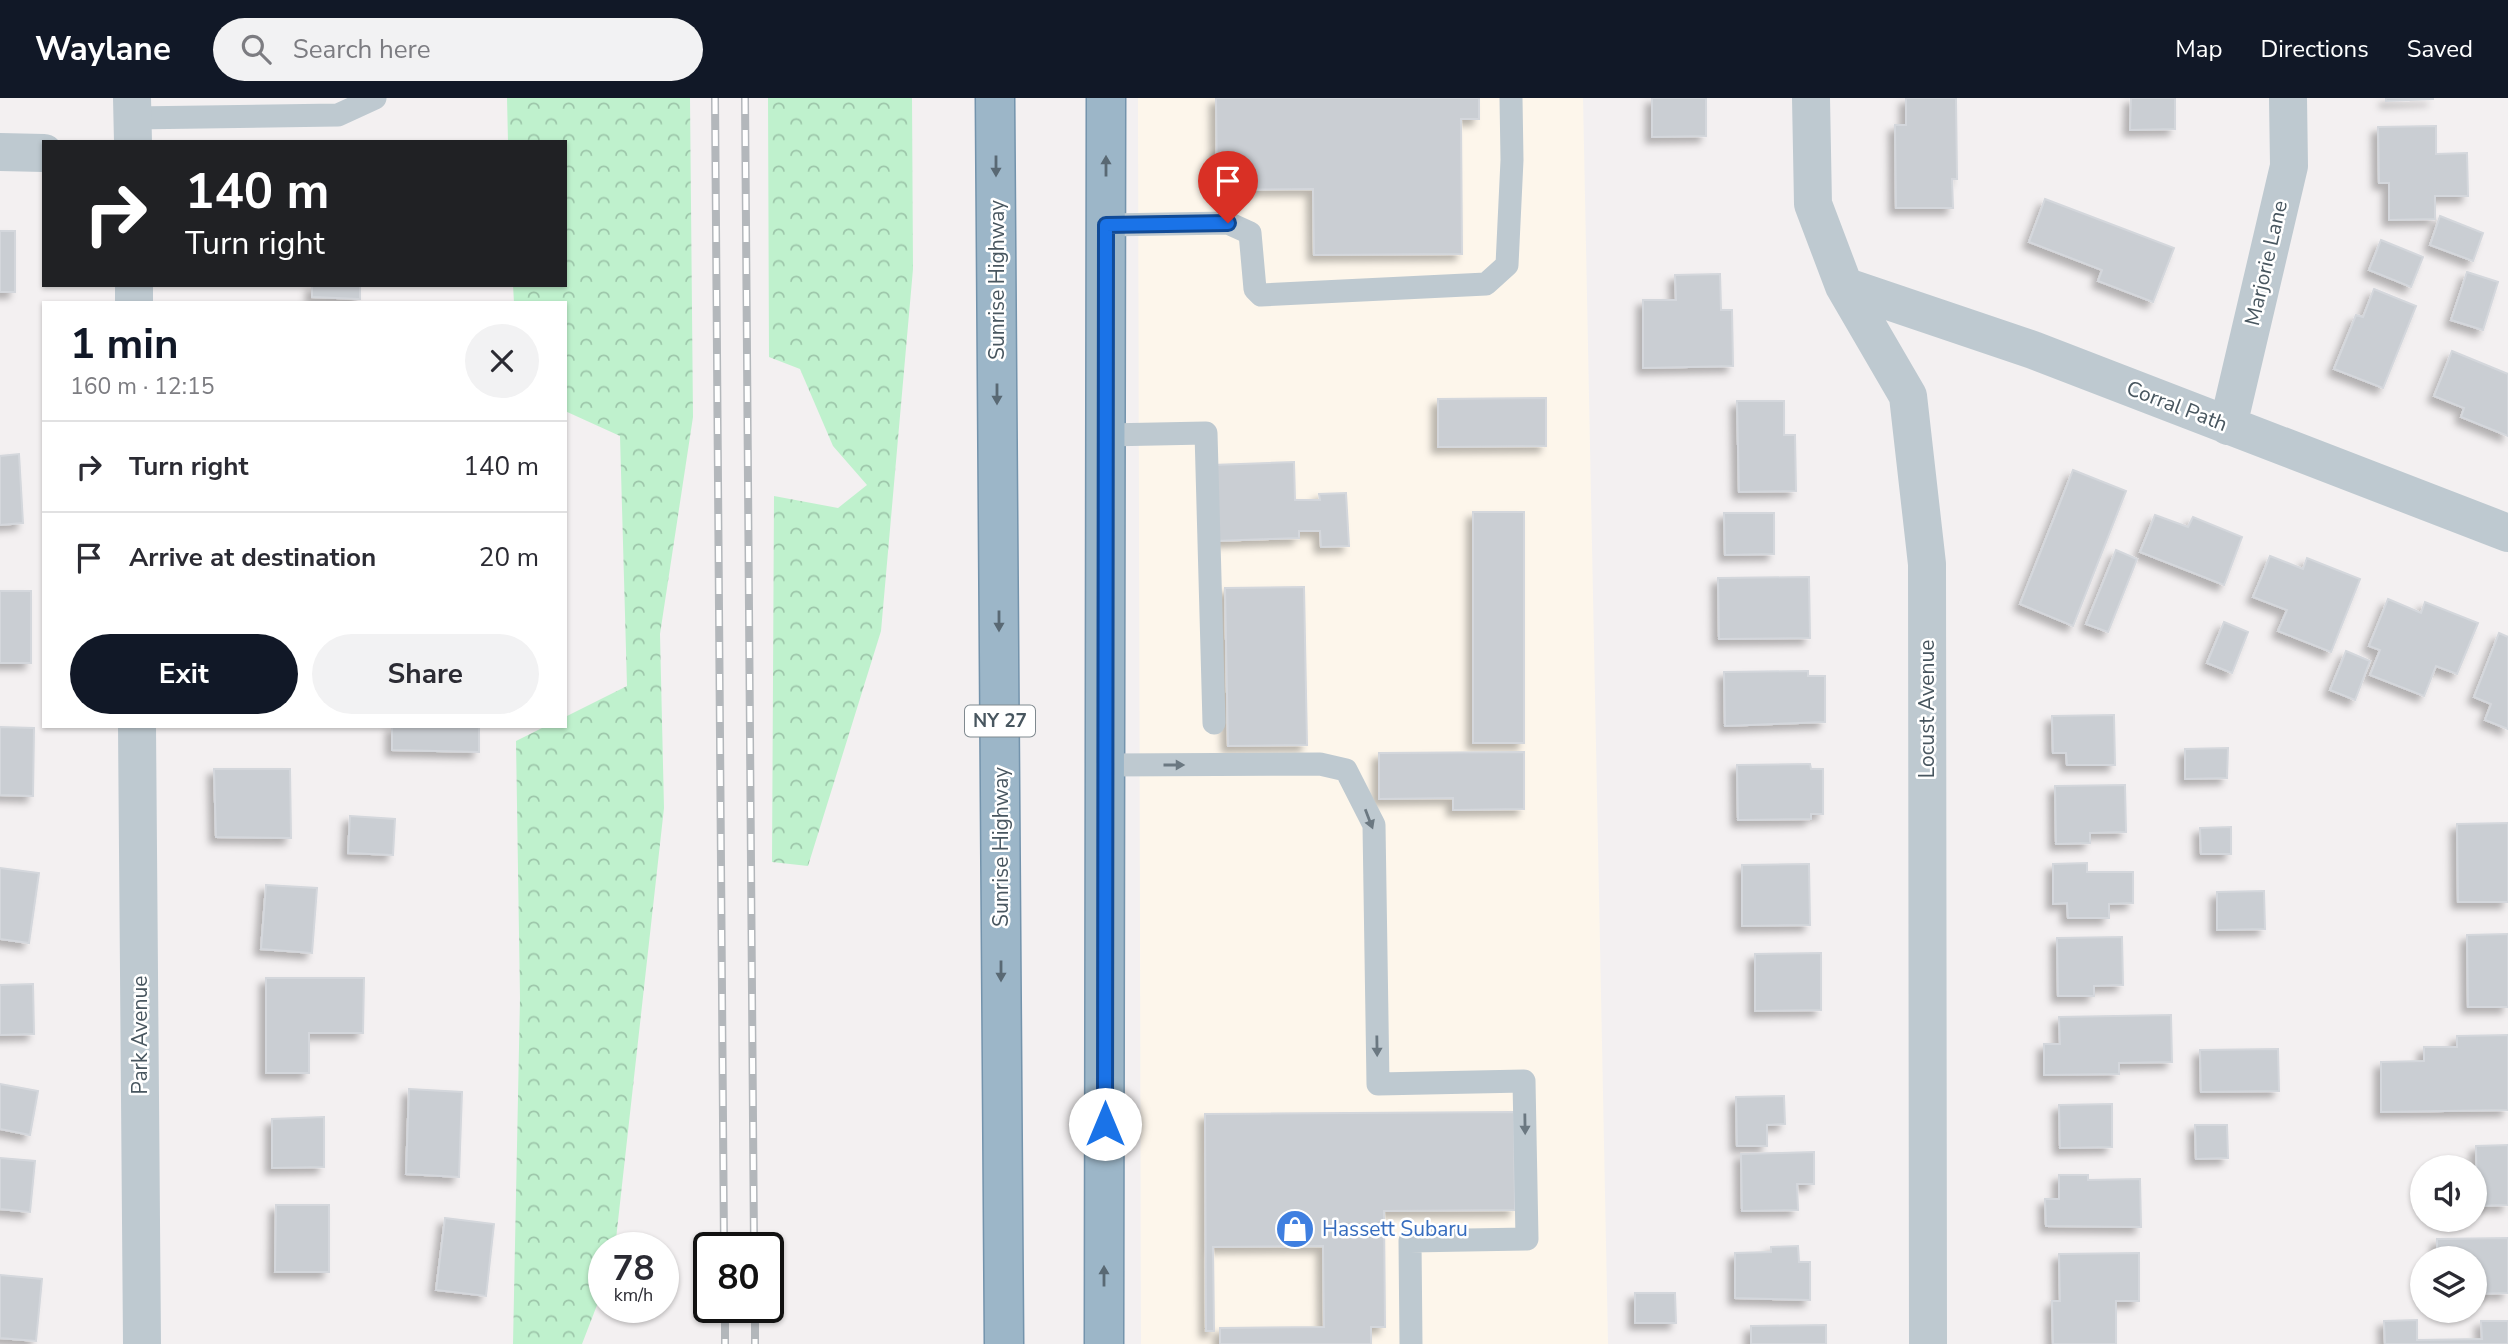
<!DOCTYPE html>
<meta charset="utf-8">
<style>
body{margin:0;font-family:"Nunito Sans",sans-serif;background:#f2f2f3;color:#2b2b33;height:100vh;display:flex;flex-direction:column;font-size:26px;white-space:nowrap}
*{box-sizing:border-box;margin:0}
p{font-size:23px;color:#7c7c81}
.icon{flex:none;width:38px;height:38px;fill:none;stroke:currentColor;stroke-width:2;stroke-linecap:round;stroke-linejoin:round}
.map{position:relative;flex:1;overflow:hidden}
.panel{position:absolute;left:42px;top:203px;width:525px;height:427px;display:flex;flex-direction:column;background:#fff;border-radius:0px;box-shadow:0 2px 5px #0004}
.panel>*{flex:none}
.banner{position:absolute;left:42px;top:42px;width:525px;height:147px;border-radius:0px;box-shadow:0 2px 5px #0004;background:#202124;color:#fff;overflow:hidden}
.controls{position:absolute;left:2410px;top:1057px;display:grid;gap:14px}
.controls a{display:grid;place-items:center;width:77px;height:77px;border-radius:50%;background:#fff;box-shadow:0 2px 5px #0004;font-size:35px}
.speed{position:absolute;left:588px;top:1134px;display:flex;gap:14px;font-size:35px;font-weight:700;text-align:center}
.speed>*{display:grid;place-content:center;width:91px;height:91px;border-radius:50%;background:#fff;box-shadow:0 2px 5px #0004;line-height:1}
.speed small{font-size:18px;font-weight:400}
.speed .limit{border:4px solid #111;border-radius:10px;background:#fff;color:#111}
.pin{position:absolute;display:grid;place-items:center;width:60px;height:60px;color:#fff;margin:-72px -30px;border-radius:50% 50% 50% 0;rotate:-45deg;box-shadow:0 0 7px #0007}
.pin .icon{rotate:45deg}
.me{position:absolute;width:77px;margin:-38px;rotate:0deg;stroke-linejoin:round;filter:drop-shadow(0 0 5px #0008)}
.turn{display:flex;align-items:center;gap:24px;height:147px;padding:0 28px;font-size:32px}
.turn .icon{width:91px;height:91px;stroke-width:2.5}
.turn b{display:block;font-size:49px;line-height:60px}
.round{display:grid;place-items:center;flex:none;width:74px;height:74px;border-radius:37px;background:#f2f2f3}
.summary{display:flex;align-items:center;justify-content:space-between;height:119px;padding:0 28px}
h1{font-size:42px;font-weight:700;line-height:52px;color:#111827}
.button{display:flex;gap:14px;margin-top:auto;padding:14px 28px}
.button a{flex:1;height:80px;border-radius:42px;background:#111827;color:#fff;font-size:28px;font-weight:700;line-height:80px;text-align:center}
.button a+a{background:#f2f2f3;color:#2b2b33}
ul{padding:0;list-style:none}
li{display:flex;align-items:center;gap:21px;height:91px;padding:0 28px;border-top:2px solid #e1e1e2}
li div{flex:1}
li b{display:block;font-size:26px}
li em{font-style:normal}
header{display:flex;align-items:center;gap:42px;box-sizing:border-box;height:98px;padding:0 35px;background:#111827;color:#fff}
header strong{font-size:33px}
nav{display:flex;gap:38px;margin-inline-start:auto;font-size:24px}
.search{width:490px;height:63px;background:#f2f2f3;display:flex;align-items:center;gap:18px;box-sizing:border-box;padding:0 24px;border-radius:38px;color:#7c7c81;font-size:26px}
.map>svg:first-child{display:block}
.commercial{fill:#fdf6eb}
.forest{fill:url(#forest-crowns)}
.building{fill:#caced3;stroke:#d4d7dc;stroke-width:2;filter:url(#shadow)}
.lines{fill:none;stroke-linecap:round;stroke-linejoin:round}
.trunk-casing{stroke:#7393ac;stroke-width:41}
.service{stroke:#bec9d0;stroke-width:23}
.minor{stroke:#bec9d0;stroke-width:38}
.tertiary{stroke:#bec9d0;stroke-width:38}
.trunk{stroke:#9cb6c8;stroke-width:38}
.rail-casing{stroke:#b3b7bb;stroke-width:8}
.rail{stroke:#fff;stroke-width:5;stroke-dasharray:16;stroke-linecap:butt}
.oneway{fill:#596974}
.oneway2{fill:#6b7881}
.route-casing{stroke:#114b97;stroke-width:18}
.route{stroke:#1a73e8;stroke-width:12}
.labels{text-anchor:middle;dominant-baseline:central;stroke-width:5;stroke-linejoin:round;paint-order:stroke}
.shield{fill:#fff;stroke:#7f898f;stroke-width:2}
.shield-label{font-size:19px;font-weight:bold;fill:#48565f}
.street-label{font-size:21px;fill:#48565f;stroke:#fff}
.shop-label{font-size:21px;fill:#366cbe;stroke:#fff;text-anchor:start}
</style>
<header>
<strong>Waylane</strong>
<div class="search"><svg class="icon" aria-label="search" viewBox="0 0 24 24"><circle cx="10" cy="10" r="6"/><path d="M15 15l6 6"/></svg>Search here</div>
<nav><a>Map</a><a>Directions</a><a>Saved</a></nav>
</header>
<div class="map">
<svg width="2508" height="1246" viewBox="0 0 2508 1246">
<defs>
<pattern id="forest-crowns" width="20" height="18" patternUnits="userSpaceOnUse" patternTransform="scale(1.75)"><rect width="20" height="18" fill="#bff1cd"/><path d="M2 6a3 3 0 1 1 6 0M12 15a3 3 0 1 1 6 0" fill="none" stroke="#9dc6aa"/></pattern>
<filter id="shadow"><feDropShadow dx="-6" dy="6" stdDeviation="3.5" flood-color="#0004"/></filter>
</defs>
<rect width="100%" height="100%" fill="#f3f0f1"/>
<path class="commercial" d="M1138,0H1583L1608,1246H1141Z"/>
<path class="forest" d="M507,0H690L693,319L660,536L664,710L615,1150H604V1189L582,1246H513L520,900L516,643L546,628H565V619L627,588L620,338L565,313V205H514L513,187H565V44H508Z
M768,0H912L913,171L881,533L808,768L772,764L774,398L838,410L867,387L833,348L800,271L769,259Z"/>
<path class="building" d="M1216,0H1479V21H1461L1462,156L1314,157L1313,91L1217,92Z
M1652,0H1706V38L1652,39Z
M1906,0H1956L1957,81H1952L1953,110H1896L1895,27H1906Z
M2131,0H2175V31L2130,32Z
M2386,0H2433V1L2386,3Z
M2436,28V56L2467,55L2468,98H2435V121L2389,122V85H2379L2378,29Z
M2045,101L2174,150L2153,204L2098,183L2102,172L2029,144Z
M2440,118L2483,135L2473,163L2430,147Z
M0,133H15V194H0Z
M2381,142L2423,159L2411,189L2369,172Z
M2467,174L2498,184L2483,232L2451,222Z
M1720,176L1721,212H1732L1733,268L1643,270V202H1676L1675,177Z
M312,187H360V201L312,199Z
M2374,191L2416,208L2383,290L2334,271L2356,217L2363,219Z
M2452,253L2508,276V338L2461,319L2464,310L2434,298Z
M1546,300V348L1438,349V301Z
M1737,303H1784V337H1795L1796,393L1739,394Z
M19,356L23,425L0,427V358Z
M1294,364L1295,402H1320L1319,396L1346,395L1349,448L1321,449L1320,433H1299V440L1215,443L1212,367Z
M2073,372L2126,393L2073,528L2020,506Z
M1473,414H1524V645H1473Z
M1724,415H1774V456L1725,457Z
M2155,417L2188,429L2193,419L2242,439L2224,487L2140,454Z
M2116,452L2137,461L2108,534L2086,526Z
M2270,458L2303,471L2307,460L2360,481L2331,554L2278,533L2287,512L2253,499Z
M1809,479L1810,540L1719,541L1718,480Z
M1304,489L1307,647L1228,648L1225,490Z
M0,493H31V565H0Z
M2388,501L2421,515L2425,504L2478,525L2457,576L2436,568L2424,598L2370,577L2380,552L2369,548Z
M2224,524L2248,534L2232,575L2207,565Z
M2499,535L2508,539V631L2485,622L2491,606L2474,599Z
M2346,553L2370,563L2355,602L2330,592Z
M1808,573V578H1825V624L1725,628L1724,574Z
M2114,617L2115,667H2067L2066,655H2053L2052,618Z
M392,628H479V654L392,652Z
M0,629L34,630L33,698L0,697Z
M2228,650L2227,680L2185,681V651Z
M1524,654V711L1453,712V700L1379,701V655Z
M1810,666L1811,671H1823V716H1811V721L1738,722L1737,667Z
M214,671H290L291,740L216,739Z
M2125,687L2126,734L2090,735V745L2056,746L2055,688Z
M350,718L395,721L393,757L348,755Z
M2508,725V804H2458L2457,726Z
M2231,729V756H2201L2200,730Z
M2087,765V774H2133V805L2109,806V820H2068L2067,805L2053,806V766Z
M1809,766L1810,827L1742,828V767Z
M0,770L39,775L29,845L0,841Z
M266,787L317,790L312,855L261,851Z
M2264,793L2265,831L2217,832V794Z
M2508,836V909H2468L2467,837Z
M2122,839L2123,887L2094,888V898H2058L2057,840Z
M1821,855V912L1755,913V856Z
M266,880H364L363,935H309V975H266Z
M33,886L34,936L0,937V887Z
M2171,917L2172,964L2119,965V976L2044,977V946H2060L2059,919Z
M2508,937V1012L2381,1014V964L2424,963V949H2457V938Z
M2278,951L2279,993L2201,994L2200,952Z
M0,986L38,993L30,1037L0,1031Z
M409,991L462,994L459,1079L406,1076Z
M1784,998L1785,1026L1767,1027V1048H1737L1736,999Z
M2112,1006V1049L2060,1050L2059,1007Z
M1514,1014L1515,1112L1384,1113L1385,1229H1371V1246H1220V1230L1324,1229L1323,1148L1213,1149L1214,1233H1206L1205,1016Z
M324,1019V1069L272,1070V1021Z
M2195,1027H2227L2228,1060L2196,1061Z
M2508,1047V1107L2477,1108L2476,1048Z
M1814,1054V1086H1797L1798,1112L1742,1113L1741,1056Z
M0,1060L35,1063L30,1114L0,1111Z
M2059,1077H2088V1082L2140,1081L2141,1129L2046,1128L2045,1101H2059Z
M276,1107H329V1174H275Z
M445,1120L494,1126L486,1198L436,1192Z
M2508,1140V1195L2474,1196V1160H2437V1141Z
M1798,1148L1799,1164H1810V1202L1735,1200V1155L1771,1154V1149Z
M2139,1155V1203H2116V1246H2053L2052,1203H2060L2059,1156Z
M0,1177L42,1181L36,1243L0,1240Z
M1635,1195H1675L1676,1225H1635Z
M2417,1222V1242L2482,1241L2481,1223H2508V1246H2385L2384,1223Z
M1826,1227V1246H1751V1228Z"/>
<g class="lines">
<defs>
<path id="trunk" d="M995,0L1004,1246
M1104,1246L1106,0"/>
</defs>
<use href="#trunk" class="trunk-casing"/>
<path class="service" d="M133,20L338,17L375,0
M1106,127L1228,125L1250,135L1255,191L1261,197L1486,186L1507,167L1512,62L1511,0
M1106,337L1206,335L1214,625
M1106,667L1320,666L1346,672L1374,727L1378,986L1524,983L1527,1141L1410,1143L1411,1246"/>
<path class="minor" d="M1811,0L1813,106L1844,188L1908,298L1927,466L1928,1246
M0,54L44,55
M1844,188L2033,252L2508,435
M2228,328L2289,68L2288,0"/>
<path class="tertiary" d="M132,0L133,44
M134,187V205
M137,628L142,1246"/>
<use href="#trunk" class="trunk"/>
<defs>
<path id="rail" d="M715,0L724,1150
M745,0L754,1150
M725,1209V1246
M755,1209V1246"/>
</defs>
<use href="#rail" class="rail-casing"/>
<use href="#rail" class="rail"/>
</g>
<defs><path id="oneway-solid" d="M-6-.8H1V-3.2L6.5 0L1 3.2V.8H-6Z" transform="scale(1.75)"/></defs>
<g class="oneway">
<use href="#oneway-solid" transform="translate(996 68) rotate(90)"/>
<use href="#oneway-solid" transform="translate(1106 68) rotate(-90)"/>
<use href="#oneway-solid" transform="translate(997 296) rotate(90)"/>
<use href="#oneway-solid" transform="translate(999 523) rotate(90)"/>
<use href="#oneway-solid" transform="translate(1001 873) rotate(90)"/>
<use href="#oneway-solid" transform="translate(1104 1178) rotate(-90)"/>
</g>
<g class="oneway2">
<use href="#oneway-solid" transform="translate(1174 667)"/>
<use href="#oneway-solid" transform="translate(1369 721) rotate(69)"/>
<use href="#oneway-solid" transform="translate(1377 948) rotate(89)"/>
<use href="#oneway-solid" transform="translate(1525 1026) rotate(89)"/>
</g>
<g class="lines">
<defs>
<path id="route" d="M1105,1026L1106,127L1228,125"/>
</defs>
<use href="#route" class="route-casing"/>
<use href="#route" class="route"/>
</g>
<defs>
<symbol id="shop-disc" viewBox="-11 -11 22 22"><circle r="9.5" fill="#3f7fe0" stroke="#fff"/><path d="M-5-2.5h2.3a2.7 3.5 0 0 1 5.4 0H5L5.5 6h-11ZM-1.5-2.5h3a1.5 2.3 0 0 0-3 0Z" fill="#fff"/></symbol>
</defs>
<g fill-rule="evenodd">
<use href="#shop-disc" x="1273" y="1109" width="44" height="44"/>
</g>
<g class="labels">
<rect class="shield" x="965" y="607.5" width="70" height="31" rx="5"/>
<g class="shield-label">
<text x="1000" y="623">NY 27</text>
</g>
<g class="street-label">
<text transform="translate(2266 165) rotate(-77)">Marjorie Lane</text>
<text transform="translate(997 182) rotate(-90)">Sunrise Highway</text>
<text transform="translate(2177 308) rotate(21)">Corral Path</text>
<text transform="translate(1927 611) rotate(-90)">Locust Avenue</text>
<text transform="translate(1001 749) rotate(-90)">Sunrise Highway</text>
<text transform="translate(140 937) rotate(-90)">Park Avenue</text>
</g>
<g class="shop-label">
<text x="1322" y="1131">Hassett Subaru</text>
</g>
</g>
</svg>
<div class="controls">
<a><svg class="icon" aria-label="sound" viewBox="0 0 24 24"><path d="M4 9h4l5-4v14l-5-4H4zM17 9q2 3 0 6"/></svg></a>
<a><svg class="icon" aria-label="layers" viewBox="0 0 24 24"><path d="M12 4l9 5-9 5-9-5zM3 14l9 5 9-5"/></svg></a>
</div>
<div class="speed"><div>78<small>km/h</small></div><div class="limit">80</div></div>
<div class="pin" style="left:1228px;top:125px;background:#d93025"><svg class="icon" aria-label="arrive" viewBox="0 0 24 24"><path d="M6 21V4h12l-3 4 3 4H6"/></svg></div>
<svg class="me" style="left:1105px;top:1026px" viewBox="-20 -20 40 40"><circle r="19" fill="#fff"/><path d="M0-13L10 11 0 6-10 11z" fill="#1a73e8"/></svg>
<div class="banner">
<div class="turn"><svg class="icon" aria-label="right" viewBox="0 0 24 24"><path d="M7 20v-9h11M14 6l5 5-5 5"/></svg><div><b>140 m</b>Turn right</div></div>
</div>
<section class="panel">
<div class="summary"><div><h1>1 min</h1><p>160 m · 12:15</p></div><a class="round"><svg class="icon" aria-label="close" viewBox="0 0 24 24"><path d="M6 6l12 12M18 6L6 18"/></svg></a></div>
<ul>
<li><svg class="icon" aria-label="right" viewBox="0 0 24 24"><path d="M7 20v-9h11M14 6l5 5-5 5"/></svg><div><b>Turn right</b></div><em>140 m</em></li>
<li><svg class="icon" aria-label="arrive" viewBox="0 0 24 24"><path d="M6 21V4h12l-3 4 3 4H6"/></svg><div><b>Arrive at destination</b></div><em>20 m</em></li>
</ul>
<div class="button"><a>Exit</a><a>Share</a></div>
</section>
</div>
